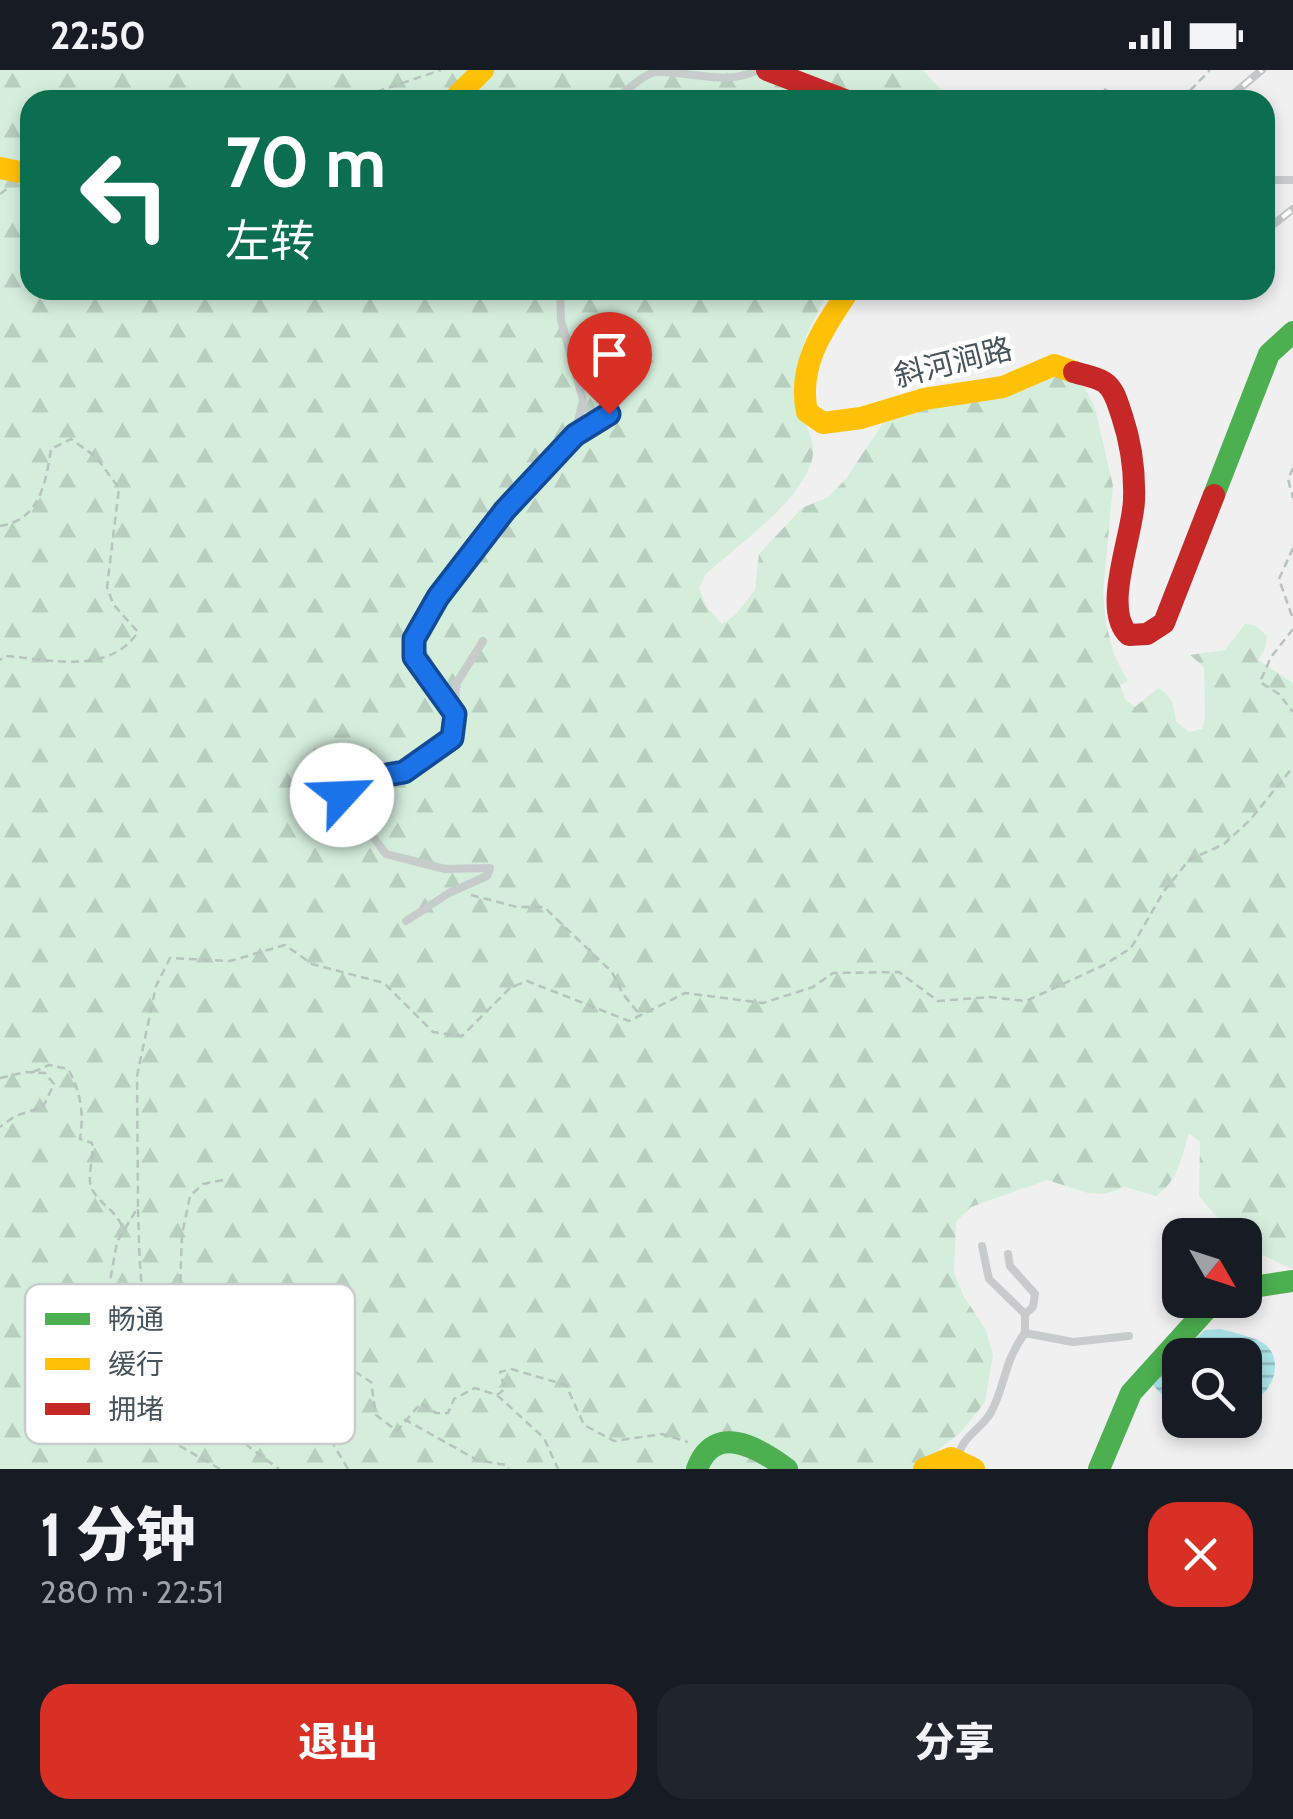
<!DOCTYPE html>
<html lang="zh">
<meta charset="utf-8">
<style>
body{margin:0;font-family:Cabin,"Noto Sans SC",sans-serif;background:#20242c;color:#f1f3f6;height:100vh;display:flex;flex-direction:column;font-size:38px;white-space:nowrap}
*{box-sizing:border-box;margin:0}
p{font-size:32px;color:#9ea1a6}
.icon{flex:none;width:55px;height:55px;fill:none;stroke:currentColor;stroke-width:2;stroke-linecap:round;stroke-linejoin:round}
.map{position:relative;height:1399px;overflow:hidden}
.details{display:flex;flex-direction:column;background:#171b24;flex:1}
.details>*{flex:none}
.guide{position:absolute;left:20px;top:20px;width:1255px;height:210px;border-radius:30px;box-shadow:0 5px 15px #0003;background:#0b6e4f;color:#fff;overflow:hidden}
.needle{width:65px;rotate:129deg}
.tools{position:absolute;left:1162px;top:1148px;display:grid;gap:20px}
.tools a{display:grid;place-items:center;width:100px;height:100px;border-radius:20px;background:#171b24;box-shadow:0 5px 15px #0003;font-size:50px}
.pin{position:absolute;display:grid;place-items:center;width:85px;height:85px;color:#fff;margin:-102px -42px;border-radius:50% 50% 50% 0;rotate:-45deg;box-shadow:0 0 10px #0007}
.pin .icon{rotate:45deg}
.me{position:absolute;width:110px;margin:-55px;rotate:65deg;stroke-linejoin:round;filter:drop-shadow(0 0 8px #0008)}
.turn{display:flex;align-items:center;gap:35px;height:210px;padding:0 40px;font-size:45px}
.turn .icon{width:130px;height:130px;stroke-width:2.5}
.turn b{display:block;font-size:70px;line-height:85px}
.round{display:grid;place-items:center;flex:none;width:105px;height:105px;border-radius:30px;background:#20242c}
.head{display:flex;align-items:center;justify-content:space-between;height:170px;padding:0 40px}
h1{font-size:60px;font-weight:800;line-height:75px}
.primary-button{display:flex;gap:20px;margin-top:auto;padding:20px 40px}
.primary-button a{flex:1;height:115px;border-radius:30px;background:#d93025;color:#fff;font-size:40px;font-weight:800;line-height:115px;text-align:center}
.primary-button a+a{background:#20242c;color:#f1f3f6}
.status{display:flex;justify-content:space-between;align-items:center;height:70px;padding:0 50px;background:#171b24;direction:ltr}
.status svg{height:28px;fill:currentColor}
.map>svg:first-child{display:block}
.forest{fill:url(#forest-firs)}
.water{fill:url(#water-rules)}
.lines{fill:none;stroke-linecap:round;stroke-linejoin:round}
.path{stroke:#b7c3be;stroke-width:2.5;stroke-dasharray:8 5;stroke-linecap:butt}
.lane{stroke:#c7cbcc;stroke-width:8}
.fast{stroke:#4caf50;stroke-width:22}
.slow{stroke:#ffc107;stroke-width:22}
.jam{stroke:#c62828;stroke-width:22}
.rail-casing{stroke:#c3c6c7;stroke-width:8}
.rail{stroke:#fff;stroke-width:4;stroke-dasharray:11;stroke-linecap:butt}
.route-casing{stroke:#114b97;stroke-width:25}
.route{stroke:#1a73e8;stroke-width:18}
.labels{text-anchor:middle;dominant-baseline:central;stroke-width:9;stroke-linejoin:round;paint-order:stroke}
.street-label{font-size:30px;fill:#48545b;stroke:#fff}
.key{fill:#fff;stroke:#c8ccce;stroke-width:2.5}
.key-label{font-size:28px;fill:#48545b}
</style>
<div class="status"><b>22:50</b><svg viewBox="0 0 49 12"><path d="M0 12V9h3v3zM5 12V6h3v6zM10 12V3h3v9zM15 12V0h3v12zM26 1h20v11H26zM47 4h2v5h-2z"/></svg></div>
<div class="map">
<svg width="1293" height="1399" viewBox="0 0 1293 1399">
<defs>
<pattern id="forest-firs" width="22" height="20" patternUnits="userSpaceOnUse" patternTransform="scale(2.5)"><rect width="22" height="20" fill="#d5eedc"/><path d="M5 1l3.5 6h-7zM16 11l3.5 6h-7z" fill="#b8cebf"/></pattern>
<pattern id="water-rules" width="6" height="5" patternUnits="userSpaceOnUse" patternTransform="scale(2.5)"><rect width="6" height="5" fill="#abe4ea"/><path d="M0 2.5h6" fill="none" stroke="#8dbbc1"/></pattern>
</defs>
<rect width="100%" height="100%" fill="#f0f0f0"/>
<path class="forest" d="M0,0H923L950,30H30V220H830C810,255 789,293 799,335C803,356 819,370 811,393C795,437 740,472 706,504L699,518L706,536L722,554L735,545L755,520L759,484L802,438L828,427L845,410L883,353L1041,304L1067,307L1085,318L1095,338L1113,416L1103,522L1106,554L1114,585L1128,611L1120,615L1125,629L1135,637L1158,618C1172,626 1174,635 1176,651L1189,662L1202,659L1205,649L1204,597L1190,585L1225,580L1245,554L1256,556L1267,566L1265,579L1258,590L1293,613V1199L1245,1177V1165H1232L1199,1126L1200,1072L1189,1063C1182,1087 1178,1111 1156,1126L1125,1117L1105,1124L1088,1123L1047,1110L971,1137L956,1152L954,1202L963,1225L986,1260L993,1285L985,1332L960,1363L938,1380L960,1399H0Z"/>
<path class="water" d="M1221,1259C1234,1263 1257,1267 1267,1276C1286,1295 1268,1331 1245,1333V1285H1180V1344L1150,1312L1205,1260Z"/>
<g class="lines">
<path class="path" d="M1104,19L1121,30
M352,30L441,0
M1181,30L1210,0
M0,124L8,118
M1293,398L1288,409L1293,428
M0,456C40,450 46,412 51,379L71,369L96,387L119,418L107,517L113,534L138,562C109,605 52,590 6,586L0,590
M1293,478L1279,509L1293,549
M1293,559L1271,587L1260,612L1279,624L1293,642
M471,825L517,837H544L612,902L623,924L640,945
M33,1002L49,995L68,999C81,1021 84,1045 80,1069L92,1073C95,1087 85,1109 93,1121C102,1136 117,1141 123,1159
M0,1008L26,1002L45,1003L54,1014L43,1037L15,1046L0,1057
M223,1110L203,1114L190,1126L182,1165L180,1221L172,1252L173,1281L164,1293C194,1337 237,1368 279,1399
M138,1139C140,1195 138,1240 164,1291
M497,1325L544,1368L558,1399
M404,1349L477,1390L506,1395L509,1399
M220,1399L173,1372L123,1290L110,1246L109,1217L117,1172L138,1137L137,1006L156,916L170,888L230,891L285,875L312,894L384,913L433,962L462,966L510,918L527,911L629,951L685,923L763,933L813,917L833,903L899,902L938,931L989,927L1026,931L1104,895L1131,878L1164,821L1189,790L1224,774L1250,750L1293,697
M348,1399L333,1374L304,1345L302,1326L314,1303L335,1317L351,1299L371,1312L376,1345L397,1361L421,1333L436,1343H448L454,1329L475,1318L497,1325L505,1319L500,1302L511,1299L566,1315L584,1355L614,1371L662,1364L688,1372"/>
<path class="lane" d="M615,30C627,20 640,7 655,2C685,0 725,17 758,0
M1265,110H1293
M575,365L609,344C612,330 616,318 630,311
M455,644L456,614L483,571
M406,851L449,823L487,806L490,798L445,799L386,784L342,725L364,709L404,702L452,669L455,644L414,587V569L438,527L468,492L485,462L544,395L575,365L583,330L561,250L560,220
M982,1176L989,1209L1025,1244
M1008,1184L1010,1196L1035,1224L1033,1237L1025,1244V1263
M958,1389C961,1367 978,1362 990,1344C1005,1319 1003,1292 1025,1263L1073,1272L1129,1266"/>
<path class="fast" d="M1214,425L1269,284L1293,262
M1245,1218L1293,1211
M697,1399C714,1352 758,1377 787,1399
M1099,1399L1131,1323L1215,1230"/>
<path class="slow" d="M453,30L483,0
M0,98L30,104
M849,220C824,258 797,294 807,342L823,353L861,348L924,329L1003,317L1054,295L1074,302
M924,1399L951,1388L974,1399"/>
<path class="jam" d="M767,0L845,30
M1074,302C1083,305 1096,307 1104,312C1115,319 1118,335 1122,346C1131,373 1135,402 1134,430C1133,466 1101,540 1129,565L1147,564L1164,553L1214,425"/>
<defs>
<path id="rail" d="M1226,30L1262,0
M1265,161L1293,139
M983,223L987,220"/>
</defs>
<use href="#rail" class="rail-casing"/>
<use href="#rail" class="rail"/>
</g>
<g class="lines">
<defs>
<path id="route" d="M342,725L364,709L404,702L452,668L455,644L414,587V569L438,527L505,440L575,365L609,344"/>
</defs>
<use href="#route" class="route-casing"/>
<use href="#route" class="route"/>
</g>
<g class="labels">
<g class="street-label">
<text transform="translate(953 292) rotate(-14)">斜河涧路</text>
</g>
</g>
<rect x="25" y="1214" width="330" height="160" rx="15" class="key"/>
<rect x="45" y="1243" width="45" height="12" fill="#4caf50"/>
<rect x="45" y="1288" width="45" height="12" fill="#ffc107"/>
<rect x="45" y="1333" width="45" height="12" fill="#c62828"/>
<g class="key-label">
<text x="108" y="1259">畅通</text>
<text x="108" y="1304">缓行</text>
<text x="108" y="1349">拥堵</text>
</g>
</svg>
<div class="tools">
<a><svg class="needle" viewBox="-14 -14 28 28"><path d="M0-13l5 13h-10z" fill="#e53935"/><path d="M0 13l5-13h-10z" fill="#9ea1a6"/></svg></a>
<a><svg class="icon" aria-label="search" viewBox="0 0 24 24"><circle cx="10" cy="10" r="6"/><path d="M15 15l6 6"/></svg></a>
</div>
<div class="pin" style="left:609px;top:344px;background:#d93025"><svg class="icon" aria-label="arrive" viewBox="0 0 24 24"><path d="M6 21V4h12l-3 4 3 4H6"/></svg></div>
<svg class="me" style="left:342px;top:725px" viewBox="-20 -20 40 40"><circle r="19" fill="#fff"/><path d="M0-13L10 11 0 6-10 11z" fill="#1a73e8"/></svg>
<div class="guide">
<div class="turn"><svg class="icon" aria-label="left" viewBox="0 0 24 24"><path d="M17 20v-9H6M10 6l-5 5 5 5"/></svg><div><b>70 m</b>左转</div></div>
</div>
</div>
<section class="details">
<div class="head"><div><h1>1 分钟</h1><p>280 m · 22:51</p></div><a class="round" style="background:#d93025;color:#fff"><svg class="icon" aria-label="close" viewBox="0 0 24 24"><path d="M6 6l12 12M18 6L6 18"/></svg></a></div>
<div class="primary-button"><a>退出</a><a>分享</a></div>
</section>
